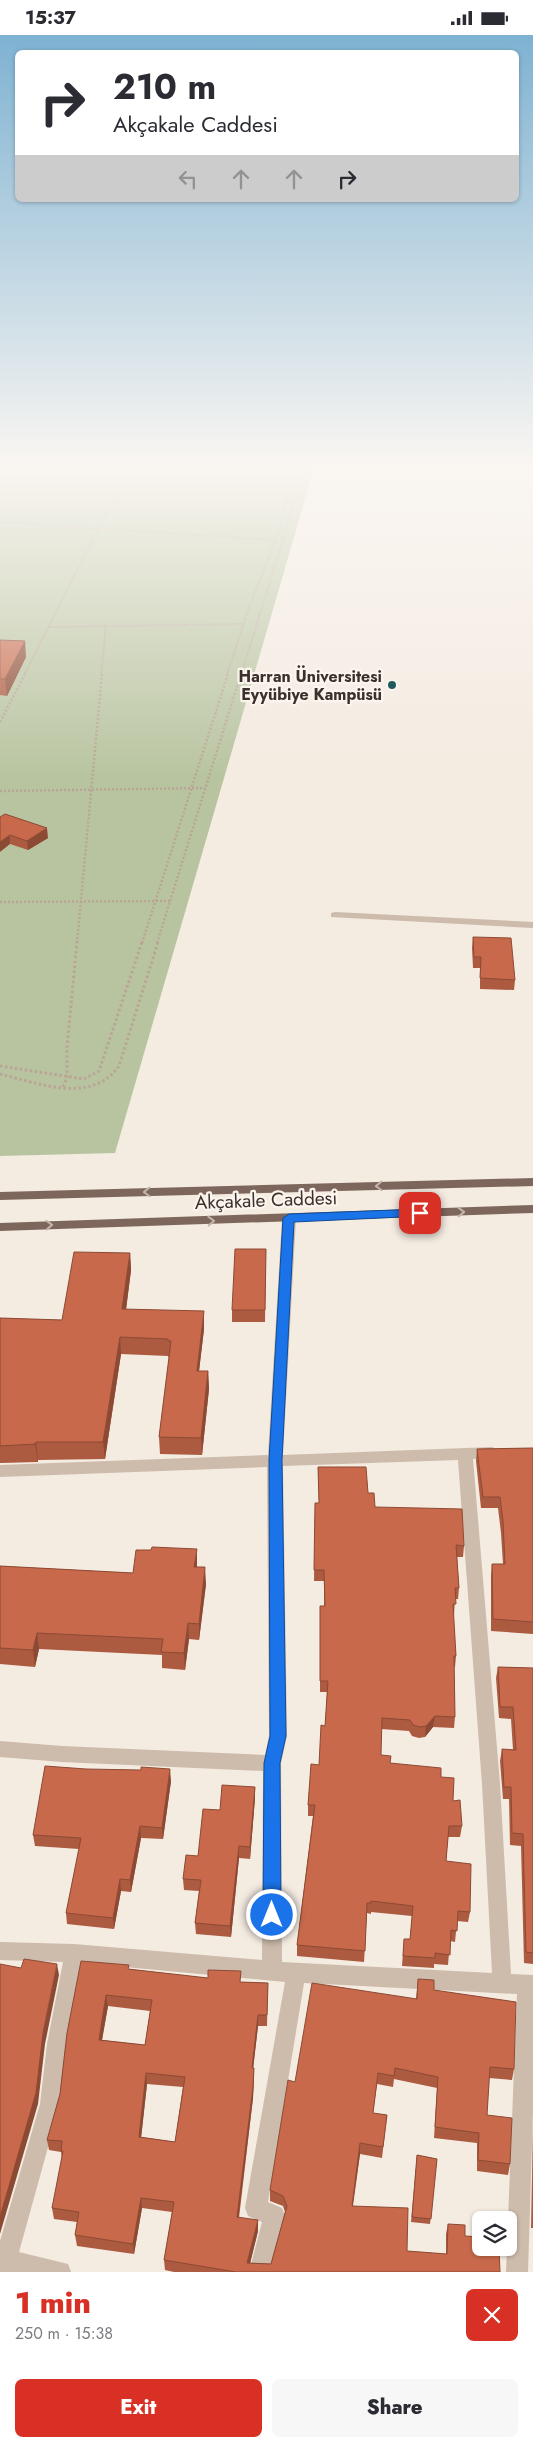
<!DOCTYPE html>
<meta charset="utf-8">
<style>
body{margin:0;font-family:Jost,sans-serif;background:#f7f7f7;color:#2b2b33;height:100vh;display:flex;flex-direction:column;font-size:19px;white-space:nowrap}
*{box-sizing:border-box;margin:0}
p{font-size:16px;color:#7c7c81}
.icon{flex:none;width:28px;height:28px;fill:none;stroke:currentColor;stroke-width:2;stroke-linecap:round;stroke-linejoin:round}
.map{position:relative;height:2237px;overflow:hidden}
.sheet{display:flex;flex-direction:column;background:#fff;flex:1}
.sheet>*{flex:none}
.hud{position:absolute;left:15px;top:15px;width:504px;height:152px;border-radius:8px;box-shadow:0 1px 4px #0004;background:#fff;color:#2b2b33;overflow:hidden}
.tools{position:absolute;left:472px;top:2176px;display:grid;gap:10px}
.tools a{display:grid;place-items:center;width:45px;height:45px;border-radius:8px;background:#fff;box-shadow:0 1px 4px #0004;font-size:25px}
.pin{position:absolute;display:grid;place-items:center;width:42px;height:42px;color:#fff;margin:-21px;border-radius:10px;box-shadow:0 2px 8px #0006}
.me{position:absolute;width:55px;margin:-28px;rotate:0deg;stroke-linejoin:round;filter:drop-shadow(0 0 4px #0008)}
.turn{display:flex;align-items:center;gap:18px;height:105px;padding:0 15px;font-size:22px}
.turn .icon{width:65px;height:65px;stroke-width:2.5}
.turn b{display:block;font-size:35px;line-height:42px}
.lanes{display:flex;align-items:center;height:48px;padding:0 15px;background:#0003;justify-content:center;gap:25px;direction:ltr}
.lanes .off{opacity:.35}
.round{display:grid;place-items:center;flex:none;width:52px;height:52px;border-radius:8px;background:#f7f7f7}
.headline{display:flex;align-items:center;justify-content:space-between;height:85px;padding:0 15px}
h1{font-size:30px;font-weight:800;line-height:38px;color:#d93025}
.button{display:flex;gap:10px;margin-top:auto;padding:10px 15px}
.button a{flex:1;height:58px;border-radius:8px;background:#d93025;color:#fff;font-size:20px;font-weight:800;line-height:58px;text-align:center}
.button a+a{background:#f7f7f7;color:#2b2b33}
.status{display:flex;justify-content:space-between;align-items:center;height:35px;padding:0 25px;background:#fff;direction:ltr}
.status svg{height:14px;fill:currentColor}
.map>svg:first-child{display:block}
.green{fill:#b8c4a0}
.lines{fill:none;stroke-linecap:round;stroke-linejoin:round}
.path-far2{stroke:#b9a596;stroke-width:2;stroke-dasharray:1 1;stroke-linecap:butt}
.path-far1{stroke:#b9a596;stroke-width:2.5;stroke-dasharray:2 2;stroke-linecap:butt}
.path{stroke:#b9a596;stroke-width:3;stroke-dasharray:2.5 2.5;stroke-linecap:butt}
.street{fill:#cdbbac;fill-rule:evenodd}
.primary{fill:#7d675c;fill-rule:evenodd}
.wall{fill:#ac5a40;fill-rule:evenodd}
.shaded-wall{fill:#8c4a34}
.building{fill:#c8694b;stroke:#8c4a34;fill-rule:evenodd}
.oneway{stroke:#c2b5ac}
.route{fill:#1a73e8;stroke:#114b97}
.poi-dot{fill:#1f5a5e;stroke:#fbf5ee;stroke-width:2}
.labels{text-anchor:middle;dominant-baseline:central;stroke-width:4.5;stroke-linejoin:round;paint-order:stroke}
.far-poi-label{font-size:16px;font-weight:bold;fill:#3b302b;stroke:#fbf5ee;text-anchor:end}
.street-label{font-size:19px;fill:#3b302b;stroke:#fbf5ee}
</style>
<div class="status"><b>15:37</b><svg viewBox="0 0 49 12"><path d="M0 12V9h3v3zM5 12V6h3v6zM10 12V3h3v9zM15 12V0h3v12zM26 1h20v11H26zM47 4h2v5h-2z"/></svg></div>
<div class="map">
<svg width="533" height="2237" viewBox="0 0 533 2237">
<rect width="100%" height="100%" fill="#f4ebe1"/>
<path class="green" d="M0,430H315L115,1118L0,1121Z"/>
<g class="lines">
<path class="path-far2" d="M0,437L5,430
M0,487L275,505
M48,592L243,589
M24,640L99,493L134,430
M101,640L106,591
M227,640L248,575L279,496L296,430
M241,640L306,430"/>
<path class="path-far1" d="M0,687L25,639
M0,756L205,753
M0,867L171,866
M77,908L102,639
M142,908L228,639
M157,908L241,639"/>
<path class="path" d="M0,1031L84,1044L99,1036L142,907
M0,1039C38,1048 91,1070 119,1031L158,907
M63,1052L67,1043V1012L77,907"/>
<path class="street" d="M335,877L533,887V893L331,882V878Z
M289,1179L296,1183L283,1420L492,1412L497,1414L500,1418L497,1422L473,1424L500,1749L511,1939L533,1940V2075L528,2237H506L507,2212H509L508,2185L517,1959L304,1948L268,2167L282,2173L285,2181L271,2237H249L262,2187L248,2181L245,2173L285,1947L82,1928L67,2009L60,2069L19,2217L68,2229L71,2237H0V2206L40,2069L47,2009L63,1927L0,1925V1907L74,1909L262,1925L263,1736L62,1727L0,1722V1706L62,1711L265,1720L269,1701L267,1432L0,1442V1430L268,1420L282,1183ZM458,1425L482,1749L492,1938L282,1927L281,1728L287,1701L283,1431Z"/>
<path class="primary" d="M533,1143V1151L0,1165V1157Z
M533,1170V1178L0,1196V1188Z"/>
</g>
<path class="wall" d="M0,605L26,622L7,661L0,660Z
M0,782L48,803L28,815L10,809Z
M473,902L515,945L514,955L480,954V933H473L472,913Z
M266,1214L265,1287H232V1275Z
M130,1218L131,1235L126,1274L204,1294L199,1336H208L209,1354L202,1420L160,1419L159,1402L169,1323L168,1321L121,1319L105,1424L38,1425V1427L0,1428V1283L62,1285Z
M533,1413V1599L491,1596V1540L492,1529H503L501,1498L498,1473H481L476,1426L477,1414Z
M318,1432L368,1458L375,1472L464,1511L463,1522H457L459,1553L458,1564H455L454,1580H453L456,1621L455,1632H454L455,1682L454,1693L433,1692L425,1702L419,1703L412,1701L409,1696L381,1694V1720L390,1728L441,1742L453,1766L462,1791L460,1802H448L446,1826L470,1877L468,1887L457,1886L455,1907L450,1906L448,1930L434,1929V1933L402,1931L404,1904H410L412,1881L371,1877V1879L367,1878L364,1927L297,1921V1910L313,1781H308V1770L319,1730L325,1691L327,1657H320V1582L324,1571V1546H314L315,1468H319Z
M0,1531L133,1538L197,1532L206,1549L199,1605L189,1604L185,1635L162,1633V1620L39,1614L35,1632L0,1629Z
M498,1632L533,1633V1929L524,1928L521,1811L510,1810L509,1764H503L500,1726L502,1714L513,1715L511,1684L499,1683L496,1643Z
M171,1746L163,1804L141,1803L131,1857L121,1856L114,1894L67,1889L66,1878L79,1814L35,1811L33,1800Z
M255,1752V1763L250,1824L239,1823L231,1902L196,1899L195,1888L199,1856L184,1855L183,1844L198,1821L220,1775Z
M129,1934L241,1947L268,1948L267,1991H258L253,2033H254V2045L253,2063L239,2183L258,2185V2196L250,2228L271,2229L285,2177L283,2171L270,2166V2155L295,2047L416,1964L418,1944L434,1955L514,2034L512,2045L489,2043L487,2080L510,2129L508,2140L477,2136V2108L434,2103L437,2053L394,2044L393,2052L377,2049L373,2078L387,2080L382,2123L360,2119L353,2171L407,2216L446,2219V2199L448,2189L465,2201L500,2237H174L165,2235L164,2225L172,2177L142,2173L134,2219L77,2211L75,2200L77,2187L54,2184L52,2173L62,2123L61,2117L49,2115L47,2105L60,2059L67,1998ZM108,1971L150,1976L145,2010L102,2005ZM147,2049L183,2052L175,2107L141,2102Z
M533,2090V2193H531Z
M417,2120L437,2124L430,2189L411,2187Z"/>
<path class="shaded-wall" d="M25,606L26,622L7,661L5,644Z
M47,793L48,803L28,815L27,806Z
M10,800V809L0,817V807Z
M130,1218L131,1235L124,1291L122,1274Z
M204,1276V1294L197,1353V1336Z
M120,1302L121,1319L105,1424L103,1407Z
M208,1336L209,1354L202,1420L201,1403Z
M36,1407L38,1425V1427L35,1409Z
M197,1514V1531L195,1548L194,1532Z
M205,1532L206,1549L199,1605V1589Z
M188,1588L189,1604L185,1635L184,1618Z
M37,1598L39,1614L35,1632L33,1615Z
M435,1681L433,1692L425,1702L426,1691Z
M170,1734L171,1746L163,1804L162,1793Z
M255,1752V1763L250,1824V1812Z
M140,1791L141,1803L131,1857L130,1845Z
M239,1811V1823L231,1902L230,1891Z
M120,1844L121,1856L114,1894L113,1883Z
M57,1929L59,1940L45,2009L38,2069L0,2199V2182L43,1998Z
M106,1960L108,1971L100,2016L99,2005Z
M258,1980V1991L252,2044V2033Z
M254,2033L253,2063L237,2193V2182Z
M146,2038L147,2049L140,2113L139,2102Z
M360,2108V2119L351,2181L352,2171Z
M141,2163L142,2173L134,2219L133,2209Z
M258,2185V2196L248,2237L247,2228Z"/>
<path class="building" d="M0,605L25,606L5,644H0Z
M5,779L47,793L27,806L10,800L0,807V782Z
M473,902L511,903L515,945L480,943L481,922H474Z
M235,1214H266L265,1275H232Z
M74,1217L130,1218L122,1274L204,1276L197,1336H208L201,1403L159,1402L171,1306H168V1304L120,1302L103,1407H36L35,1409L0,1411V1283L62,1285Z
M533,1413V1587L493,1584L492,1529H505L503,1486L500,1462H483L477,1414Z
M318,1432H366L368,1458H374L375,1472L462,1474L464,1511L456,1510L459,1553H455L456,1569H453L456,1621H454L455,1682L435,1681L426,1691L420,1692L413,1690L410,1685L382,1683L381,1720L391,1721L390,1728L441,1733V1742L454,1743L453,1766L460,1765L462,1791H449L446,1826L471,1829L470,1877L458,1876L457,1896L451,1895L450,1920L435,1918V1923L403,1921L404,1904H410L413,1871L371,1866V1868H367L365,1916L297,1910L315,1770H308L311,1729L319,1730L321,1690L325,1691L328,1646H320V1571H325L324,1535H314L315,1468H319Z
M152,1512L197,1514L194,1532H205L199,1589L188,1588L184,1618L161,1617L163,1604L37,1598L33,1615L0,1613V1531L133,1538L136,1515H151Z
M498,1632L533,1633V1918L526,1917L523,1799L512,1798L511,1752H504L502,1714L516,1715L513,1672H500Z
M45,1731L86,1734L141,1735V1732L170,1734L162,1793L140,1791L130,1845L120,1844L113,1883L66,1878L81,1803L33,1800Z
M222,1750L255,1752L250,1812L239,1811L230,1891L195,1888L201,1845L183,1844L186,1820L198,1821L203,1774L220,1775Z
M24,1924L57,1929L43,1998L36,2058L0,2182V1929L21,1933Z
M81,1926L129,1930L128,1934L208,1943V1935L241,1936L240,1947L268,1948L267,1980H258L252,2033H254L253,2052L237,2182L258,2185L247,2228L271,2229L287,2171L283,2161L270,2155L288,2045L295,2047L312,1948L417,1964L418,1944L434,1945V1955L516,1967L514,2034L490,2032L487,2080L512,2083L510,2129L478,2125L479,2098L435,2092L438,2042L395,2033L394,2041L378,2038L373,2078L387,2080L383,2112L360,2108L352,2171L408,2173L407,2216L447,2219L448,2189L465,2190V2201L481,2202V2212H499L500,2237H236L164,2225L174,2167L141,2163L133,2209L75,2200L79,2177L52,2173L63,2116H61L62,2106L47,2105L60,2059L67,1998ZM106,1960L152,1965L145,2010L99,2005ZM146,2038L185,2042L175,2107L139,2102Z
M417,2120L437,2124L431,2184L412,2182Z"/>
<defs><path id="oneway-chevron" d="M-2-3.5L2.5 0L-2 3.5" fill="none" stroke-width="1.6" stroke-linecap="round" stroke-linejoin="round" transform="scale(1.25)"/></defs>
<g class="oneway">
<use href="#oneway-chevron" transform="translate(379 1151) rotate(178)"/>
<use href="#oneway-chevron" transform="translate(147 1157) rotate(178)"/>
<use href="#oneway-chevron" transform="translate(461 1177) rotate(-2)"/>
<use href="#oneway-chevron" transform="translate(211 1186) rotate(-2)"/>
<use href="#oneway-chevron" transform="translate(49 1190) rotate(-2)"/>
</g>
<linearGradient id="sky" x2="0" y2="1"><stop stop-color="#7eb2d2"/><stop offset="0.58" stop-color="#faf6f2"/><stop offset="1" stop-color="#faf6f2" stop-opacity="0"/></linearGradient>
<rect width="533" height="743" fill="url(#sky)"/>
<path class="route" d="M420,1174L426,1178L424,1181L294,1187L282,1425L286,1701L280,1728L281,1880L278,1885L272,1888L266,1885L263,1880L264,1728L270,1701L269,1425L283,1183L289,1179Z"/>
<circle class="poi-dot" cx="392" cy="650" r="5"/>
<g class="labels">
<g class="far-poi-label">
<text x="382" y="641">Harran Üniversitesi<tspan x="382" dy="18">Eyyübiye Kampüsü</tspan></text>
</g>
<g class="street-label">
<text transform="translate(266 1165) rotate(-2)">Akçakale Caddesi</text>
</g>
</g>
</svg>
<div class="tools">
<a><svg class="icon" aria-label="layers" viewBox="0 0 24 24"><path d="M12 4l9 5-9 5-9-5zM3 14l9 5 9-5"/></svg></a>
</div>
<div class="pin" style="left:420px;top:1178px;background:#d93025"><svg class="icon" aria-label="arrive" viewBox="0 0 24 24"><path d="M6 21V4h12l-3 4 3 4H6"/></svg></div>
<svg class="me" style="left:272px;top:1880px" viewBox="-20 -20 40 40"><circle r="17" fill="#1a73e8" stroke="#fff" stroke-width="3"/><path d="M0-11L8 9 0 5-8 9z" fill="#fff"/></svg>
<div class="hud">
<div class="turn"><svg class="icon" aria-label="right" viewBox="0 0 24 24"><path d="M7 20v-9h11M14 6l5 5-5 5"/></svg><div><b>210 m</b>Akçakale Caddesi</div></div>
<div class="lanes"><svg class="icon off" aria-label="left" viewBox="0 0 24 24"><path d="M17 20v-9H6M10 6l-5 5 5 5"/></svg><svg class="icon off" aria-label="ahead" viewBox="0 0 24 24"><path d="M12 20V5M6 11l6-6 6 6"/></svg><svg class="icon off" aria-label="ahead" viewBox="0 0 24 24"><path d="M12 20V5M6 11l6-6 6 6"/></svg><svg class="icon" aria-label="right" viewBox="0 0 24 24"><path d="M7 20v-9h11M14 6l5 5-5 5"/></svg></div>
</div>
</div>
<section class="sheet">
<div class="headline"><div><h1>1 min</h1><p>250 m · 15:38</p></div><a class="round" style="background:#d93025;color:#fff"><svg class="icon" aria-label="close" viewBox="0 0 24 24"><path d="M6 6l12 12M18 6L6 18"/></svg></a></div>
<div class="button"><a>Exit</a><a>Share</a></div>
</section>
